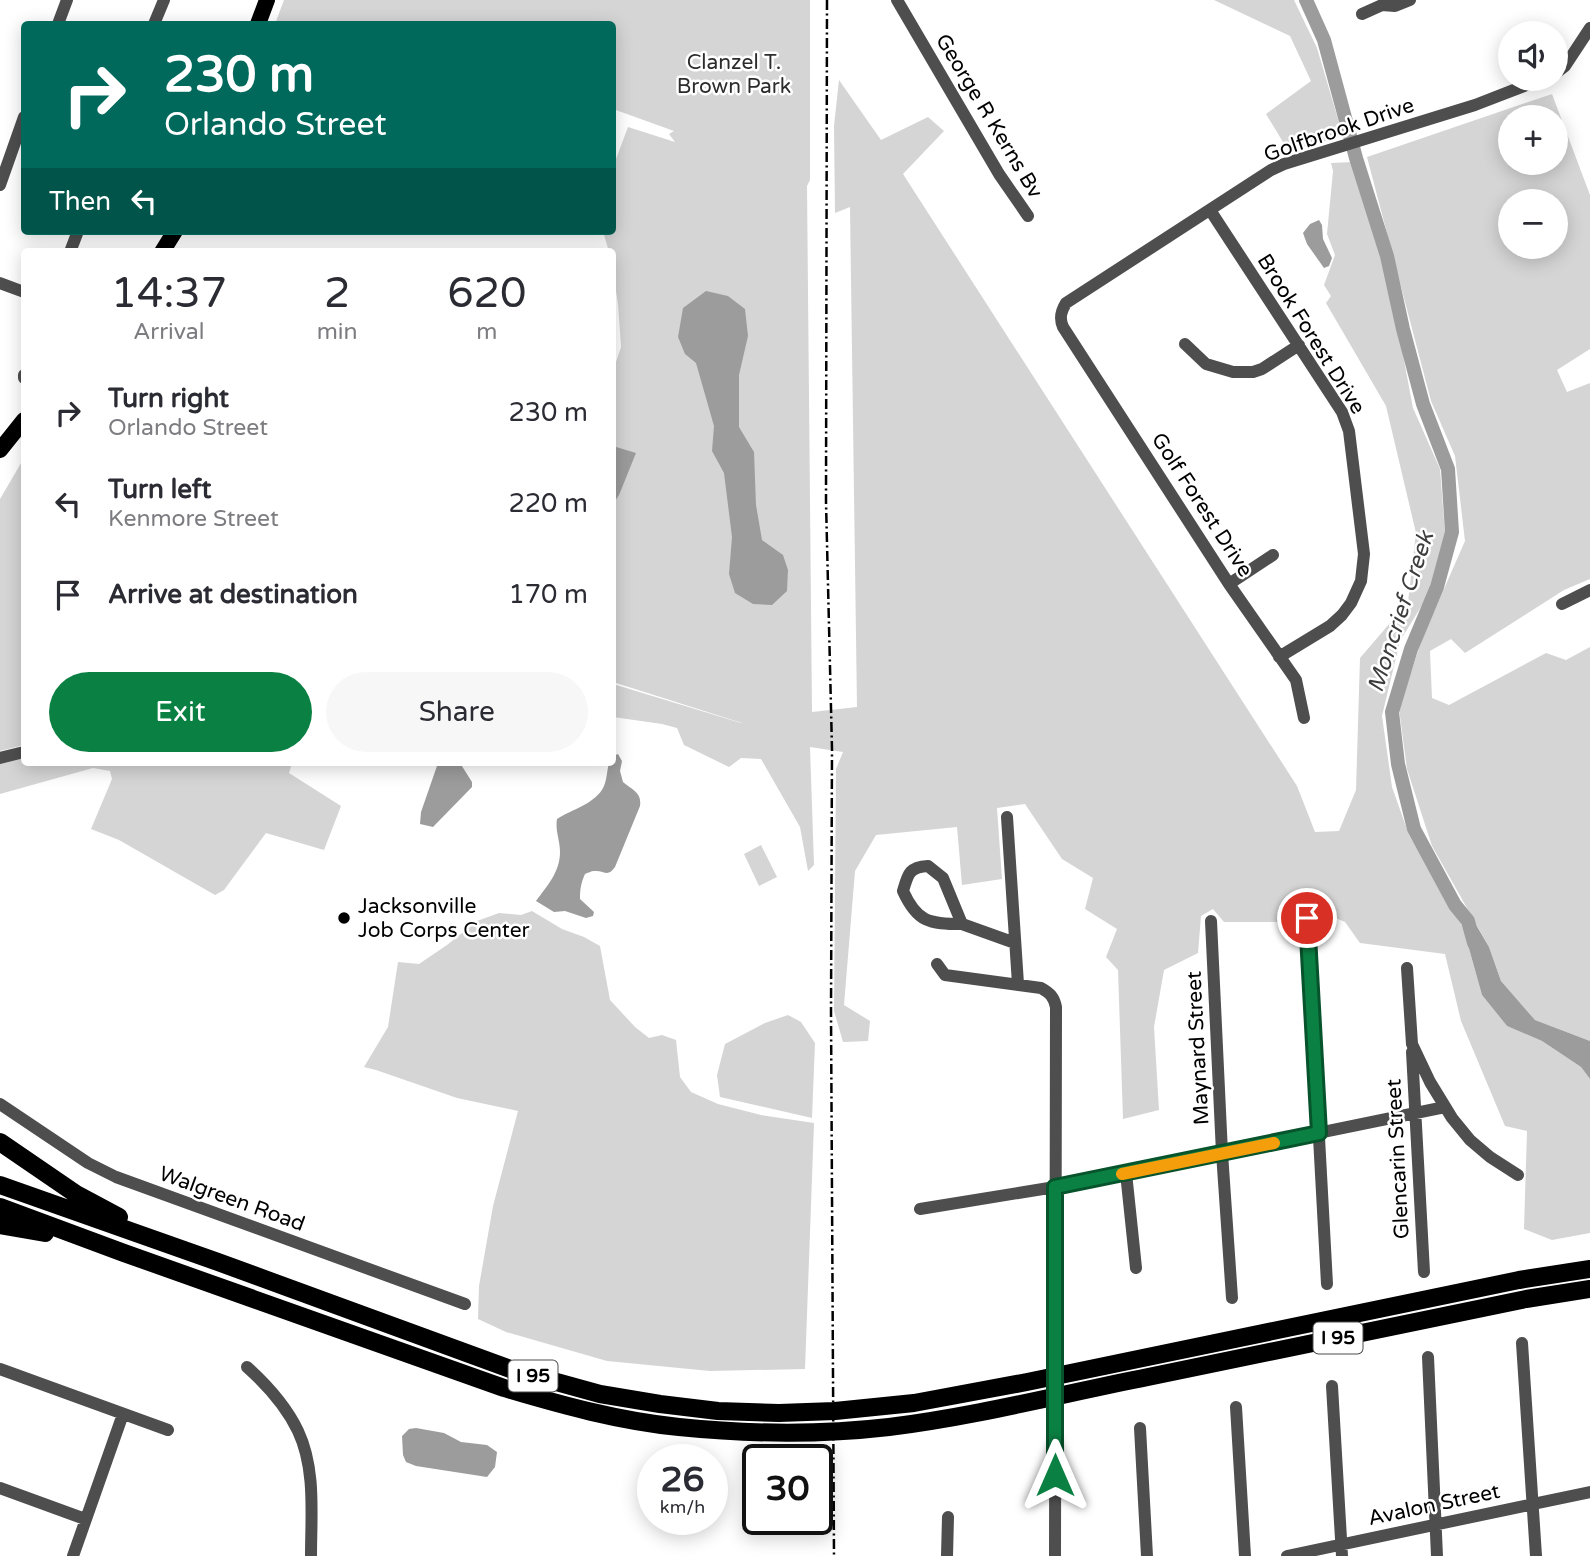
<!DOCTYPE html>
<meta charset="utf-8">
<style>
body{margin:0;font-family:"Varela Round",sans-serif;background:#f7f7f7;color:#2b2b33;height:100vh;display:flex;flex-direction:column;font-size:26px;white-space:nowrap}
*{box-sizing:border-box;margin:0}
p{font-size:23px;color:#7c7c81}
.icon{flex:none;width:38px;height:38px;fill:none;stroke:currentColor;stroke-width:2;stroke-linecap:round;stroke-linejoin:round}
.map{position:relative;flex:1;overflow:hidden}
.panel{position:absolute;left:21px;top:248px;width:595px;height:518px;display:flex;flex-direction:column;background:#fff;border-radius:7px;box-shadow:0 4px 18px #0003}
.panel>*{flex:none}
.banner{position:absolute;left:21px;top:21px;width:595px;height:214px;border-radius:7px;box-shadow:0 4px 18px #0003;background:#00695c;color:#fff;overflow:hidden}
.tools{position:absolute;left:1498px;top:21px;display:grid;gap:14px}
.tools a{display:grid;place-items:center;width:70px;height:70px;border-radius:50%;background:#fff;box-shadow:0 4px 18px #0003;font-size:35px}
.speed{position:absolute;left:637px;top:1444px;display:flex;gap:14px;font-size:35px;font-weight:700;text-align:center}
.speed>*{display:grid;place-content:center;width:91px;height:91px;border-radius:50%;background:#fff;box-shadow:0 4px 18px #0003;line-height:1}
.speed small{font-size:18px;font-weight:400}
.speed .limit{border:4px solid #111;border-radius:10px;background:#fff;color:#111}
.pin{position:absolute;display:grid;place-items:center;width:60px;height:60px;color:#fff;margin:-30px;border:4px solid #fff;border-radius:50%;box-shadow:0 2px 7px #0007}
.me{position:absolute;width:77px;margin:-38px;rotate:0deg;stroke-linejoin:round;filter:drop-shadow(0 0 5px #0008)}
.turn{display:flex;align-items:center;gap:24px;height:147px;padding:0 28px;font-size:32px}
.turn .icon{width:91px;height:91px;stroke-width:2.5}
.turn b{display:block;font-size:49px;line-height:60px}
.then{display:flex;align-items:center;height:66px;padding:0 28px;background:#0003;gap:14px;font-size:26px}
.eta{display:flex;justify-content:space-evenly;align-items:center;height:119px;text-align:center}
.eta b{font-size:42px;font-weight:600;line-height:49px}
.cta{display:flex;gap:14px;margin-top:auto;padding:14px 28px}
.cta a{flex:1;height:80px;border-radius:42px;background:#0b8043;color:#fff;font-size:28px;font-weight:600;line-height:80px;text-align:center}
.cta a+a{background:#f7f7f7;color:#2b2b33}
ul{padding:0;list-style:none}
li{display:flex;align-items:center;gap:21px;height:91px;padding:0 28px}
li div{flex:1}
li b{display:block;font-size:26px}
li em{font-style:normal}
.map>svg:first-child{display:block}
.green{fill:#d5d5d5;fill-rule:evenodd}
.water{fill:#9c9c9c}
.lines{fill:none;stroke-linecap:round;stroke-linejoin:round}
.river{stroke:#9c9c9c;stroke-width:14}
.minor{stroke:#4e4e4e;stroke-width:12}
.major{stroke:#000;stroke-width:16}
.highway{stroke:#000;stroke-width:18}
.rail{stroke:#000;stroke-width:2.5;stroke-dasharray:10 3.5 2 3.5;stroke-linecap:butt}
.route-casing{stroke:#07532c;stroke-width:18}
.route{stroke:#0b8043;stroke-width:12}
.slow{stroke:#f59e0b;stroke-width:12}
.poi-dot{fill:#000;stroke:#fff;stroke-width:2.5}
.labels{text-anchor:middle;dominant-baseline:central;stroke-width:5;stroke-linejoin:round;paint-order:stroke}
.shield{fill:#fff;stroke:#4c4c4c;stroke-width:2}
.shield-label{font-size:19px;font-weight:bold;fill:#000}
.park-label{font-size:21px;fill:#2c2c2c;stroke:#fff}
.street-label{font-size:21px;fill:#000;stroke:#fff}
.poi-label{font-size:21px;fill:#000;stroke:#fff;text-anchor:start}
.water-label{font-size:23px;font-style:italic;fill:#3d3d3d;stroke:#fff}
</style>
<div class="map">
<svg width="1590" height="1556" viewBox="0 0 1590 1556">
<rect width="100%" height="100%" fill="#fff"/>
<path class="green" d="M284,0H810V180L807,186L812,712L857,707L850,207L835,213L834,126L839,80L881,140L928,117L944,131L903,174L1297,786L1315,832L1339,831L1356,790L1360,658L1408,602L1416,533L1386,406L1326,303L1331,296L1324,285L1335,255L1327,234L1333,171L1331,163L1353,162L1384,255L1413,408L1440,469L1445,533L1427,597L1400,641L1382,716L1392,787L1409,835L1463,927L1482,995L1507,1026L1542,1041L1581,1067L1590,1079V1233L1552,1240L1524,1229L1527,1131L1505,1126L1461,1021L1445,954L1360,943L1345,922L1305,905L1282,922H1224L1213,909L1201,916L1198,953L1164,970L1154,1027L1159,1110L1123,1119L1118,970L1106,957L1117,929L1085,909L1093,878L1062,859L1025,804L997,808L1002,879L962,885L957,827L876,835L855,871L844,1005L870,1021L868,1041L843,1042L834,1011L836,769L843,752L810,747L814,865L808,871L800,827L761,759L741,758L729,767L684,745L677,728L662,724L613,717V684L741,723H742L613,682L612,374L621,347L618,304L613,271L612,252H609L603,231H612L613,167L628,127L675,142L669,134L674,131L613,109L612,24H275Z
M1214,0H1294L1317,48L1343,136L1289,152L1266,114L1311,81L1290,36Z
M1552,94L1590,195V349L1557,370L1567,392L1590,383V579L1564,590L1465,653L1451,639L1430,651L1432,698L1449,705L1546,653L1566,660L1590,647V1041L1535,1020L1501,981L1489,947L1432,846L1407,769L1399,709L1422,639L1465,541L1455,456L1431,401L1367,157ZM1510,117H1556V163H1510ZM1510,201H1556V247H1510Z
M24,458V745L0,751V499Z
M24,758V763H292L289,773L341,806L324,850L266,833L224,890L215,895L119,840L91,829L112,779L110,771L93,768L0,794V764Z
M761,845L777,877L759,886L744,854Z
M532,911L562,929L584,937L600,946L610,1000L635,1027L649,1038L662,1035L676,1040L680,1077L691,1092L718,1104L761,1115L814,1123L805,1369L710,1371L607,1361L506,1332L478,1319L479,1286L493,1206L518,1111L457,1098L376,1070L364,1067L388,1027L398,962L419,964L447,945L477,921L499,913L521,915Z
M788,1015L801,1022L815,1043L812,1118L720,1097L717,1075L725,1044L765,1023Z"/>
<path class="water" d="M1319,220L1322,225L1323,239L1332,258L1329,266L1324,268L1307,244L1303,233L1310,224Z
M706,291L728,296L745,309L748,336L739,375V427L754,452L756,505L762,540L783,555L788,570L787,591L772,605L753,604L735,593L729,574L732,537L724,473L712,451L714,426L696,363L685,354L678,337L683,308Z
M613,446L636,453L619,495L613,504Z
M618,754L622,761L620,771L623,782C632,790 642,792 640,806L615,867C607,878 605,870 594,871C591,871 588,873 585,874C581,883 580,889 580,899L594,912L593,916L586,918L565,911L554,912L536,901C547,886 560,872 560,852C560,840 555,831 557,819C572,809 596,804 604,786C607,779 607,770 609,763H612L613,756Z
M438,763H460L472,782V787L433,827L420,824L421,812Z
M1475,923L1489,947L1501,981L1535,1020L1590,1041V1079L1581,1067L1542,1041L1507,1026L1482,995L1463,927Z
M416,1428L444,1433L461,1442L487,1445L497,1452L495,1467L487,1477L416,1466L406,1462L403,1455L402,1436L409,1429Z"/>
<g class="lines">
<path class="river" d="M1306,0L1324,40L1356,158L1387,256L1403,329L1423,404L1448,469L1452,532L1437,587L1411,649L1392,712L1398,764L1414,829L1455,905L1468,921L1474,943"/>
<path class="minor" d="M897,0L999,174L1028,216
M1362,14L1382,5L1395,6L1410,0
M58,24L67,0
M154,24L164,0
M1556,73L1565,66L1590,28
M0,185L24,117
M1210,210L1342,412L1349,431L1364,554L1361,581L1351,603L1342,615L1330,626L1279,657
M70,252L78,231
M0,283L24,292
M1185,344L1206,364L1233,372H1253L1262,369L1299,345
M24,378V375
M1229,584L1273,555
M1562,604L1590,590
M1304,718L1296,680L1229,584L1063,327C1059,318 1061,311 1066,303L1271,170L1284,164L1475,105L1542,79
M0,758L24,752
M1007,817L1018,984
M1307,918L1327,1284
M1211,921L1222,1153L1232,1298
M962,924C929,924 917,922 903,891C908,874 909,867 928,866L943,878L962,924L1015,943
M937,964L945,975L1041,988C1050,993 1054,997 1056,1007L1055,1556
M1407,968L1412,1044L1430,1082L1452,1118L1470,1140L1490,1157L1518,1175
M1412,1052L1424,1272
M0,1104L88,1163L116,1177L465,1304
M1126,1173L1136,1268
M920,1209L1055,1187L1445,1107
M1522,1343L1536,1556
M1428,1357L1437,1556
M247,1367C267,1385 286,1406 298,1431C316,1469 311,1515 311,1556
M0,1369L168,1430
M1332,1386L1342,1556
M1236,1407L1245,1556
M1140,1428L1147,1556
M0,1488L85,1519
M73,1556L123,1414
M947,1556L948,1517
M1287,1556L1590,1492"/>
<path class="major" d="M258,24L267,0
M162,252L175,231
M0,450L24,420"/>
<path class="highway" d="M0,1142L76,1194L119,1217
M0,1185L218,1262L513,1370L600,1394L660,1404L718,1411L779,1413L835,1411L914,1403L1027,1382L1519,1280L1590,1269
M0,1207L124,1253L504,1388C561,1405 619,1421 679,1427C748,1434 820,1435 889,1427C977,1416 1062,1394 1148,1377C1274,1351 1400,1325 1526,1299L1590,1289
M0,1225L45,1233"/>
<path class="rail" d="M827,0L826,502L832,749L831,1012L834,1556"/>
</g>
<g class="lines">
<defs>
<path id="route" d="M1055,1475V1187L1319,1133L1307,918"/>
</defs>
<use href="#route" class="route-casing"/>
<use href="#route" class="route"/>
<path class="slow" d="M1122,1174L1274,1143"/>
</g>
<circle class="poi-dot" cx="344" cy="918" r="7"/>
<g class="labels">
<g class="shield">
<rect x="1313.5" y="1322.5" width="49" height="31" rx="5"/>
<rect x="508.5" y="1360.5" width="49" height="31" rx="5"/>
</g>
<g class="shield-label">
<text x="1338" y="1338">I 95</text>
<text x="533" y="1376">I 95</text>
</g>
<g class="park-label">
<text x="734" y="62">Clanzel T.<tspan x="734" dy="24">Brown Park</tspan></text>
</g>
<g class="street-label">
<text transform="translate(989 116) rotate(59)">George R Kerns Bv</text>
<text transform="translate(1339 130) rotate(-19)">Golfbrook Drive</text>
<text transform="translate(1311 334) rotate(58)">Brook Forest Drive</text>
<text transform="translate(1202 505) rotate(57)">Golf Forest Drive</text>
<text transform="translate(1198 1048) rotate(-93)">Maynard Street</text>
<text transform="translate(1398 1159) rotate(-93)">Glencarin Street</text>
<text transform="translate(232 1199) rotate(20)">Walgreen Road</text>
<text transform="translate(1434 1505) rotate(-12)">Avalon Street</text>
</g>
<g class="poi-label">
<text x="358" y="906">Jacksonville<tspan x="358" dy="24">Job Corps Center</tspan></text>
</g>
<g class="water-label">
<text transform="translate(1401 612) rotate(-72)">Moncrief Creek</text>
</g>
</g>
</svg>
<div class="tools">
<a><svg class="icon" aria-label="sound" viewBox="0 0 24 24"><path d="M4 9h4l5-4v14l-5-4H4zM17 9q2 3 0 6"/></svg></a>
<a>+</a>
<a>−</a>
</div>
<div class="speed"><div>26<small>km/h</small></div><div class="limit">30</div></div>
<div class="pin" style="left:1307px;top:918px;background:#d93025"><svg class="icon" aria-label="arrive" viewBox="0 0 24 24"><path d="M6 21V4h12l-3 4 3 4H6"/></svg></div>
<svg class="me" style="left:1055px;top:1475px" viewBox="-20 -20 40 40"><path d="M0-17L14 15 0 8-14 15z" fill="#0b8043" stroke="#fff" stroke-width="4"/></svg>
<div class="banner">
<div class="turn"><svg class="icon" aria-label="right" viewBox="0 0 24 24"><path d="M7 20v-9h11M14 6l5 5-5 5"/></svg><div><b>230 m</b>Orlando Street</div></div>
<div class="then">Then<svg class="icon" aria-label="left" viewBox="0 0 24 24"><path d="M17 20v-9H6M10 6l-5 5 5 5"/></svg></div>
</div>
<section class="panel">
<div class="eta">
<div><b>14:37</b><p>Arrival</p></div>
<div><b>2</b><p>min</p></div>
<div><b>620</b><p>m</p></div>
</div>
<ul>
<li><svg class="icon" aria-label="right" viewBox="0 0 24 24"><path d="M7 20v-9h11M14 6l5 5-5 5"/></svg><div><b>Turn right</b><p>Orlando Street</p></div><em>230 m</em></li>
<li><svg class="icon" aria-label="left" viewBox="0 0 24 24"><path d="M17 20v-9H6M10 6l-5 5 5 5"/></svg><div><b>Turn left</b><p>Kenmore Street</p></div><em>220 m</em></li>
<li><svg class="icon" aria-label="arrive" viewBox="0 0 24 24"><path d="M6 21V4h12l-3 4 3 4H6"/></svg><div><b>Arrive at destination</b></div><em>170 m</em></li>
</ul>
<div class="cta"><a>Exit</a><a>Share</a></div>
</section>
</div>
